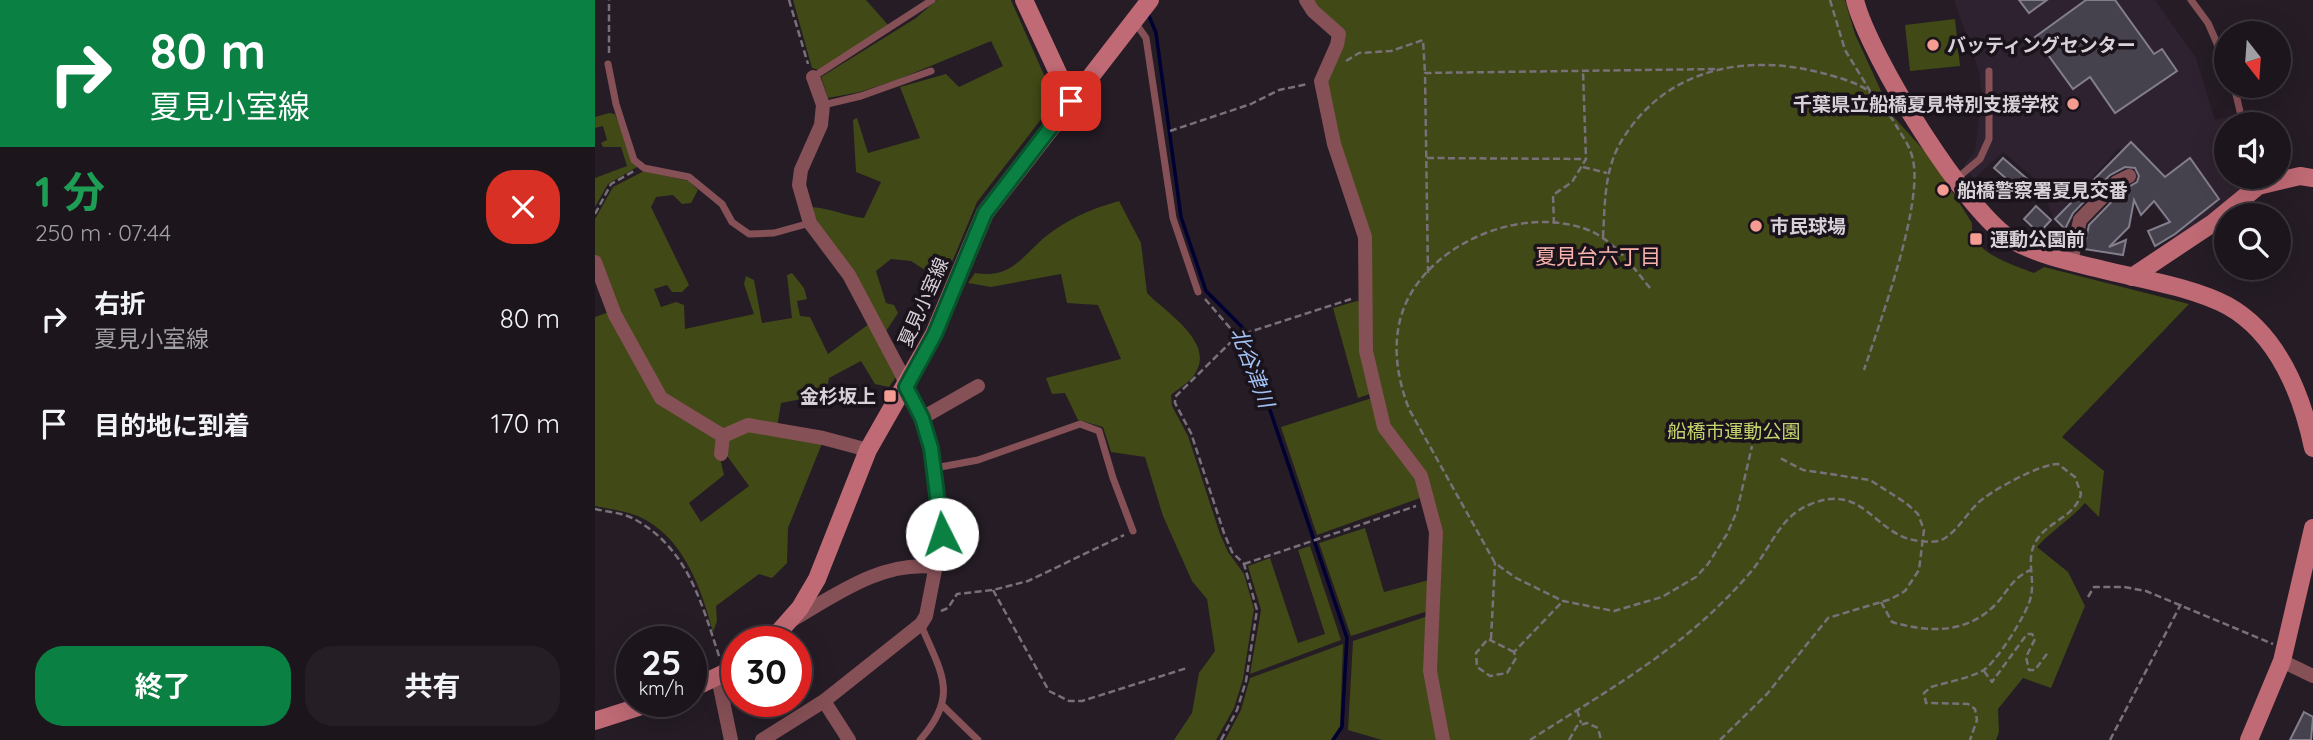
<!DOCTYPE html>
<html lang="ja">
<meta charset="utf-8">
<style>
body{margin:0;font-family:Quicksand,"Noto Sans JP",sans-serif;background:#251e25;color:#f1f3f6;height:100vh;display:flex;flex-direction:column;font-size:26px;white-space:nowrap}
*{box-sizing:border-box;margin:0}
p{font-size:23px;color:#a09fa3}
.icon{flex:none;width:38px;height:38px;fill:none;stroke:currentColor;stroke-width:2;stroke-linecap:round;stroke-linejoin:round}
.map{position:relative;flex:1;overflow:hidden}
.drawer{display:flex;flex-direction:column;background:#1c151c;width:595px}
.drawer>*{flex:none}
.banner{background:#0b8043;color:#fff;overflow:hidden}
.needle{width:46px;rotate:163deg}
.buttons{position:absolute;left:1619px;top:21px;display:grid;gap:14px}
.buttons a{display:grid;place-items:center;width:77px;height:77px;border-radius:50%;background:#1c151c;box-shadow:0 7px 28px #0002,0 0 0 2px #3a343b;font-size:35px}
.speed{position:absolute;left:21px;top:626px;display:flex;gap:14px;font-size:35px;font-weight:700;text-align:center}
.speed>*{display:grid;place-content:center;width:91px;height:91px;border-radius:50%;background:#1c151c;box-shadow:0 7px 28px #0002,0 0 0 2px #3a343b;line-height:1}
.speed small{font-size:18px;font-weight:400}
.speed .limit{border:10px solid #d22;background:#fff;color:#111}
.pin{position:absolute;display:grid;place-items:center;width:60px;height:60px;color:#fff;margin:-30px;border-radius:14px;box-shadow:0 4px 10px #0006}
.me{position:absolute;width:77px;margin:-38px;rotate:356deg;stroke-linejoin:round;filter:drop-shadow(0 0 5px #0008)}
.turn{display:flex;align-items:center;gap:24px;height:147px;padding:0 35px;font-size:32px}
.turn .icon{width:91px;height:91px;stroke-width:2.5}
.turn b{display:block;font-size:49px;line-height:60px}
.round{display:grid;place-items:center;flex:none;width:74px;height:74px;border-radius:28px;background:#251e25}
.headline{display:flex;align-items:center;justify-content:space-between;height:119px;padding:0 35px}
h1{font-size:42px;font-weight:700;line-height:52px;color:#1e9e55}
.primary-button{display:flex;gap:14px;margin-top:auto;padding:14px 35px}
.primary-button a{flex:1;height:80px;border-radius:28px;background:#0b8043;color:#fff;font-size:28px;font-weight:700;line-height:80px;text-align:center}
.primary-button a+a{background:#251e25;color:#f1f3f6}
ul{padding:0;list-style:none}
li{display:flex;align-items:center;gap:21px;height:105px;padding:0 35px}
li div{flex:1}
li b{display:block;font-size:26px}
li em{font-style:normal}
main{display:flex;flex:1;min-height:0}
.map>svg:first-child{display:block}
.built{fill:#2f2230}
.green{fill:#414916}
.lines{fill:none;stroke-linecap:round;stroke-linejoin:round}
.stream{stroke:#000132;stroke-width:3.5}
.building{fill:#45414d;stroke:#837e8c;stroke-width:2}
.path{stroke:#797179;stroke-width:2.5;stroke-dasharray:7 3.5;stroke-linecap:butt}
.lane{stroke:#855056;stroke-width:7}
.street{stroke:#855056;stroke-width:14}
.secondary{stroke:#bf6a75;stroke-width:18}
.route-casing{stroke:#07532c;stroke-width:18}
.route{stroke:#0b8043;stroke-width:12}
.poi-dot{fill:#f59c92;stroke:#1b131c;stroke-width:2.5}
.labels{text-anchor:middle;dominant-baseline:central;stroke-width:7;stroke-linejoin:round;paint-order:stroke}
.poi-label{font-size:19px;font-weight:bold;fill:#d8d2d8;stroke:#1b131c;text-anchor:start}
.street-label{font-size:19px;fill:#d8d2d8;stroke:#1b131c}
.park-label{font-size:19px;fill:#c4d46d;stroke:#1b131c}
.neighbourhood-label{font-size:21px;fill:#f7b3ab;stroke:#1b131c}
.water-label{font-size:21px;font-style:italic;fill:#a0c1f2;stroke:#1b131c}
</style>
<main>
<section class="drawer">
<div class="banner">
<div class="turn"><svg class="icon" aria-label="right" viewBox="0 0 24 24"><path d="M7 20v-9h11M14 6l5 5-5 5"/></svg><div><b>80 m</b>夏見小室線</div></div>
</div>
<div class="headline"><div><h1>1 分</h1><p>250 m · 07:44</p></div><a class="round" style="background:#d93025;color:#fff"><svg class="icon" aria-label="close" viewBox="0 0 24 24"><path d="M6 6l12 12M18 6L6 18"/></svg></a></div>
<ul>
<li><svg class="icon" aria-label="right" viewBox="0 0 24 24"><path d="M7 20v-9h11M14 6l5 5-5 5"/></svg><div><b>右折</b><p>夏見小室線</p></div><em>80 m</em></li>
<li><svg class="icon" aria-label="arrive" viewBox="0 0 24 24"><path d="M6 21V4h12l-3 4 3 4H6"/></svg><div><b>目的地に到着</b></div><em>170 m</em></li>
</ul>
<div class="primary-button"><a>終了</a><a>共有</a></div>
</section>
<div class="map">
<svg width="1718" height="740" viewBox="0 0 1718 740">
<rect width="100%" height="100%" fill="#251c25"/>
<path class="built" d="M1359,0H1560L1601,58L1620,120L1642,114L1645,124H1631V177H1657L1658,180L1599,227L1577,239L1566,213L1534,182L1546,170L1524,148L1459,220L1445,183L1408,152L1379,179L1369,165L1380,152L1387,95L1384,71Z"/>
<path class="green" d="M198,0H271L294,26L224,70L217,68Z
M342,0H416L457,93L454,109L382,202L342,298L336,274L316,261L296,259L281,271L291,303L299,305L303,313L289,334L214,207C233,207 250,216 269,218L286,182L261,172L258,120L262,118L273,153L325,138L305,87L351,74L364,87L408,66L396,41L304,79L265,92L233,98L226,77L321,18Z
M714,0H1250L1260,34L1297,115L1335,157L1377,223C1374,253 1417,264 1439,273L1449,267L1594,304L1467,437L1509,471L1504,517L1490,503C1475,520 1457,530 1442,547L1473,572L1490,606L1456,688L1428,678L1403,709L1404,732L1401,740H851L840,670L843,547L848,533L833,477L795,430L776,345L775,255L743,144L732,83L745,50Z
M1360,19L1365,66L1315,71L1310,25Z
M14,113L20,114L42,167L13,184L0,207V178L32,166L26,147H8L6,143L12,140L8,126L0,128V117Z
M49,171L94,181L103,190L96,203L87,204L78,195L61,197L56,207L94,285L87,292H77L72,285L59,289L66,307L81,302L89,305L90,329L159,314L149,284L151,276L159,280L167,323L197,318L192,275L197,273L209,288L212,299L202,301L205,316L215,317L233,354L274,324L301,377L294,387L280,384L266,361L234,378L232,389L222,396L186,403L182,428L127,432L67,395L23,315L0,257V219L18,187Z
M524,201L546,243L552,293C570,312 619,341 601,372C597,381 584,388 576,395L577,406L593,436L625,534L633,552L649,574L659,609L648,679L639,708L621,740H579L597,713L604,673L620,651L612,599L597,581L568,516L550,457L516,452L508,427L483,420L470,393L457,394L451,378L526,359L503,305L472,303L466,274L396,287L373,283L380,273C420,280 429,251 458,231C479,216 500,208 524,201Z
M762,301L766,302L775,394L763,398L738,308Z
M14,312L65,400L120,436L129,475L94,503L106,522L154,486L130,453L131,442L153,429L228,441L193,528L192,563L177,578L164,574L121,606L122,621L118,632C106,588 89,537 43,516C30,511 14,509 0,506V317Z
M777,398L823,479L828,497L722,535L686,427Z
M770,528L789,592L834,580L833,611L756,636L724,543Z
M715,546L746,640L655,674L666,610L653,566L675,558L703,643L730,634L703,550Z
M833,616L843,740H787L753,730L758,641Z
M748,644L745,726L736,740H630L646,710L655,678Z"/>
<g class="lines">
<path class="stream" d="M552,11L561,33L586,217L611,291L647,327L752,638L747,727L738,740"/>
</g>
<path class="building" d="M1424,0H1452L1434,13Z
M1491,0H1520L1559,54L1567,49L1582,71L1520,113L1495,77L1478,89L1440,37Z
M1536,142L1570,177L1595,158L1624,199L1580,234L1560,246L1553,231L1575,222L1559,201L1546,215L1539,200L1534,227L1514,247L1531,240L1528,255L1489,249L1494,225L1528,190L1542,182L1544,176L1540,168L1530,167L1515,175L1478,213L1470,229L1460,219Z
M1408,158L1438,184L1429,194L1399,168Z
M1441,206L1456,220L1444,233L1429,219Z
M1709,712L1718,717L1716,740H1695Z"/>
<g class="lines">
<path class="path" d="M194,0L213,64
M1235,0L1250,50L1275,91
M14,53V0
M751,61L764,53L796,51L828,40L830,73
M575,131L656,104L684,90L713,84
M832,158L990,159
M988,167L1012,173
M0,214L16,184L39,171
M959,224L958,195L977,182L991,159L988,71
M1008,237C1010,204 1009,169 1027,140C1071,68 1151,53 1227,73C1242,77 1265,83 1276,93C1286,101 1295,115 1302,127C1308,137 1316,148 1318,160C1328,206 1285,322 1269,370
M833,273L830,73L1120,69
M1055,288C1038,267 1019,240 993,230C929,205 838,241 810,305C796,339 801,375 814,409L900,563L921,578L968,601L1019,611L1067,597L1101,577L1113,564L1132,534L1142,511L1157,446
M610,299L642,336
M0,509C13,512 30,513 41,520C94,550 107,605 125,659
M649,564L821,506
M398,590L454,691L474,701H487L592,668
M1493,597L1499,587H1529L1551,591L1678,644
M1286,602L1297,622C1334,633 1372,634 1401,604C1413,591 1418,577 1436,570
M346,611L353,608L362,594L398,590L433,581L529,535
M896,639L900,563
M919,652L893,639L881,653L882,667L895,676L912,673L921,658L919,652L968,601
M1389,671L1397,682L1432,634H1437L1440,639L1431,657L1434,670H1440L1454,651
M982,710L986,723
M626,740L642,710L651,681L662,610L649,564L637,552L629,533L596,433L580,403V397L642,336L756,299
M935,740C1016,688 1090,648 1154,574C1176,549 1184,516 1216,504C1270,482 1279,536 1324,541C1333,542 1343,543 1350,538C1363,530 1372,513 1383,503C1395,491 1447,463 1463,464L1480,477L1486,494C1479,519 1451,521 1440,543C1431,560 1440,578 1436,596C1434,611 1400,665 1387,671C1372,679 1352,682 1336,687L1329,693L1331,703L1373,704L1380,709L1382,720L1375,740
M974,740L982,726L992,723L1003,728L1006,740
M1125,740L1172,694L1233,618L1296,599L1310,591L1324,570L1329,530L1323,514L1311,503L1275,480L1208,470L1185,458
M1515,740L1586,604"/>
<path class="lane" d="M1596,0L1613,23L1631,64
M539,21L551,38L578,218L603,292
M13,64L21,104L39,160L49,168L94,177L127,204L137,222L154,234L179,233L215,223
M218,77L337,0
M1639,86L1648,124
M228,105L266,96L336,71
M1361,179L1385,159L1394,139V71
M340,468L383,460L485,424L504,431L518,478L538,531
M347,705L383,740
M325,740C365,695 346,673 326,625"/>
<path class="street" d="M711,0L718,11L744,34L742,45L726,81L739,144L770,237L771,351L789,427L826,476L841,532L835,671L848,740
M218,77L228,105L226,125L206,170L204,185L215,223L254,275L306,373L327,418L336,448L347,534L331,616L326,624L229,701L254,740
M0,262L20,315L66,398L128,436L153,425L228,438L273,450
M1476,262L1485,220L1522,182L1534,176
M327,418L383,386
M126,454L128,436
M199,619C242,594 287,561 339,567
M1687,661L1718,676
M123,678L136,740
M167,740L229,701"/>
<path class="secondary" d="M429,0L476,101
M1260,0C1273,54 1372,215 1419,241C1446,256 1476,262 1505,269C1544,279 1598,287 1633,306C1683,334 1707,395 1718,448
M1537,277L1618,223L1663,186L1705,176L1718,178
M175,642L205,608L222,579L273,450L339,334L390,213L555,0
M96,689L142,667
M0,721L59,702
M1654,740L1687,661L1718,528"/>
</g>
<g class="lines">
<defs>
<path id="route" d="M347,534L336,448L327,418L311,387L340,334L390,213L476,101"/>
</defs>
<use href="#route" class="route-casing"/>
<use href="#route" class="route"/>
</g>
<g class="poi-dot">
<circle cx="1338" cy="45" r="7"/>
<circle cx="1478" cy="104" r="7"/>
<circle cx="1348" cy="190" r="7"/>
<circle cx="1161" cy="226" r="7"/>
<rect x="1374" y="232" width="14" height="14" rx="3.5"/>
<rect x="288" y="389" width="14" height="14" rx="3.5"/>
</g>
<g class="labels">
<g class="poi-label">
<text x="1352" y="45">バッティングセンター</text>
<text x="1464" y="104" text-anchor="end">千葉県立船橋夏見特別支援学校</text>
<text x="1362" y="190">船橋警察署夏見交番</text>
<text x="1175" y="226">市民球場</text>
<text x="1395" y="239">運動公園前</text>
<text x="281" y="396" text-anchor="end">金杉坂上</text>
</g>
<g class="street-label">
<text transform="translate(328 302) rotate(-66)">夏見小室線</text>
</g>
<g class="park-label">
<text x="1139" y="431">船橋市運動公園</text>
</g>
<g class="neighbourhood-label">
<text x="1003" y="256">夏見台六丁目</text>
</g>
<g class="water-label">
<text transform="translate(658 367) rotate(69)">北谷津川</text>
</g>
</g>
</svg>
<div class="buttons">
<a><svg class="needle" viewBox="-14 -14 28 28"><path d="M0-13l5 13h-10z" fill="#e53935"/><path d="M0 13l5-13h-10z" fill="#a09fa3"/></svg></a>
<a><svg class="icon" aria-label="sound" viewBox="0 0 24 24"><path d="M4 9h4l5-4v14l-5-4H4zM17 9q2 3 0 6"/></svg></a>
<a><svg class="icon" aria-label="search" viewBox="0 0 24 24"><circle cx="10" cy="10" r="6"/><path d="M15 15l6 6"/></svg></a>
</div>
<div class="speed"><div>25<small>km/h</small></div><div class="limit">30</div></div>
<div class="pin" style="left:476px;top:101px;background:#d93025"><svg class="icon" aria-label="arrive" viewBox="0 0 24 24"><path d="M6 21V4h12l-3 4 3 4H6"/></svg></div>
<svg class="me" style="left:347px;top:534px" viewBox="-20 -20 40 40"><circle r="19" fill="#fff"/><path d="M0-13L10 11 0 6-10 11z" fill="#0b8043"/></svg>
</div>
</main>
